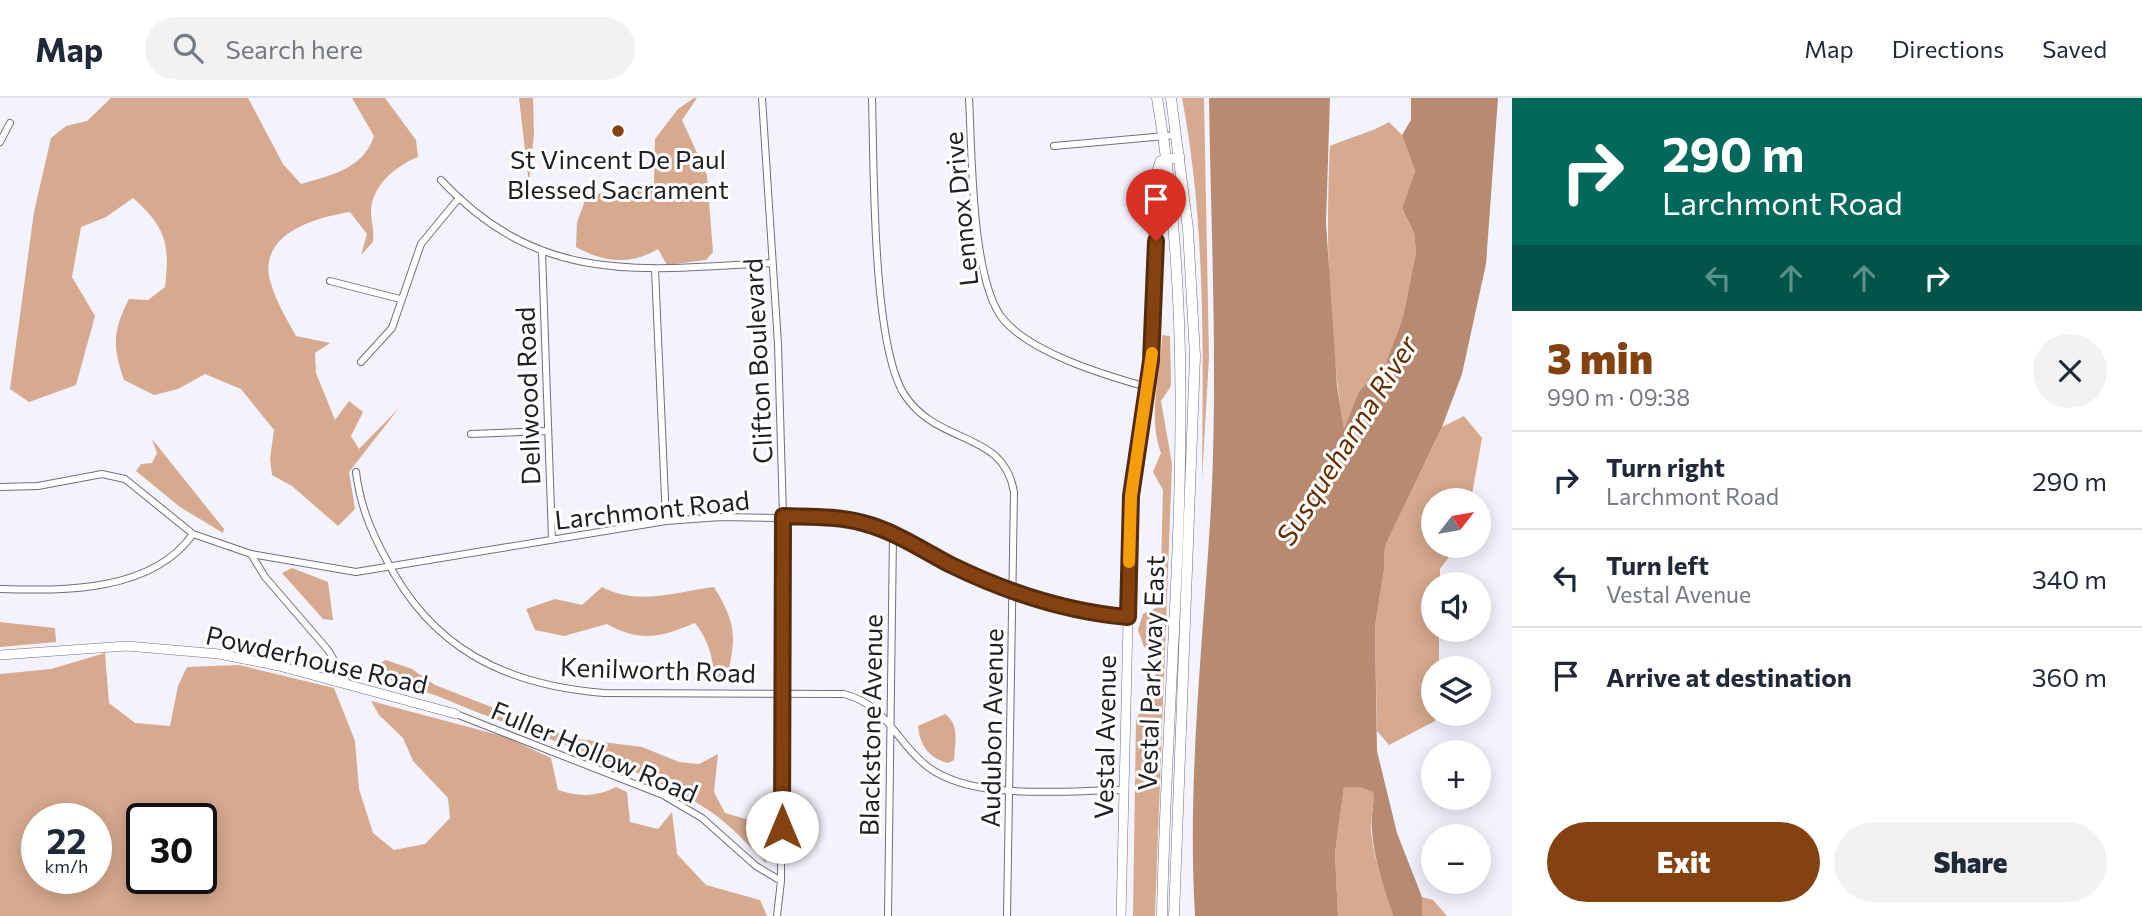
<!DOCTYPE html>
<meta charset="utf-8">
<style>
body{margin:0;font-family:Commissioner,sans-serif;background:#f2f2f3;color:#1f2937;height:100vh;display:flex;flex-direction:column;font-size:26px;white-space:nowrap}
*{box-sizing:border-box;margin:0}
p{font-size:23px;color:#747a83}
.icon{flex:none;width:38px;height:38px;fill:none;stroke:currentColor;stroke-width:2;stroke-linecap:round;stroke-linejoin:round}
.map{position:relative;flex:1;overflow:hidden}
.drawer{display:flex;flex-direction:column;background:#fff;width:630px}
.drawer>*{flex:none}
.banner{background:#00695c;color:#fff;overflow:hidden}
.needle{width:46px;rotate:59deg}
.buttons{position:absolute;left:1421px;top:390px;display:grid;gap:14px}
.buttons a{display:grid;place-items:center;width:70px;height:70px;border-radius:50%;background:#fff;box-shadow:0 4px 18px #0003;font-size:35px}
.speed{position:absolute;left:21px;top:705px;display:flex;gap:14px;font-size:35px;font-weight:700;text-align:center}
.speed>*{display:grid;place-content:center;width:91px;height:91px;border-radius:50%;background:#fff;box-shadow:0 4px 18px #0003;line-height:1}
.speed small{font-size:18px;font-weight:400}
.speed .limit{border:4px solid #111;border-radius:10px;background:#fff;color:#111}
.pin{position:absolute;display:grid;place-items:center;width:60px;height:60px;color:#fff;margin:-72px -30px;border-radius:50% 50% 50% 0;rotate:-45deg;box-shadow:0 0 7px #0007}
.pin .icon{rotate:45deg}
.me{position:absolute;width:77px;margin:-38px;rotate:0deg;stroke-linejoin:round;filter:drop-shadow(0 0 5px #0008)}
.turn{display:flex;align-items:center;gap:24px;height:147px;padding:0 35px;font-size:32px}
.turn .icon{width:91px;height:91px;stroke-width:2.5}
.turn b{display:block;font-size:49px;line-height:60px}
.lanes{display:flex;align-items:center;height:66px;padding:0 35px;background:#0003;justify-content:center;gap:35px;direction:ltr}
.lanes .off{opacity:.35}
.round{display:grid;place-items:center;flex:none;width:74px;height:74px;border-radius:37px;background:#f2f2f3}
.overview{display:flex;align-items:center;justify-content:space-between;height:119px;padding:0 35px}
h1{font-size:42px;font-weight:800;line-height:52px;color:#844211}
.action{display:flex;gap:14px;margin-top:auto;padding:14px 35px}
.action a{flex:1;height:80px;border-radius:42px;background:#844211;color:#fff;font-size:28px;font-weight:800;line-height:80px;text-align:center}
.action a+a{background:#f2f2f3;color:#1f2937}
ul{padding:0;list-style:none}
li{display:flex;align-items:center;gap:21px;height:98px;padding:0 35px;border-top:2px solid #e0e1e3}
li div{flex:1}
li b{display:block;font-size:26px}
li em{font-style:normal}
header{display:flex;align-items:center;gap:42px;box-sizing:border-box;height:98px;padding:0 35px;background:#fff;border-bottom:2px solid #e0e1e3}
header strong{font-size:33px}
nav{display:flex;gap:38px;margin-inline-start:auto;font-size:24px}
.search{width:490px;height:63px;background:#f2f2f3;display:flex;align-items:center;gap:18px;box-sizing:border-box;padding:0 24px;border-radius:38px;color:#747a83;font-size:26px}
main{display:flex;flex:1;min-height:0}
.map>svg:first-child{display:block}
.forest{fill:#d7a98e;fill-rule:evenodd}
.water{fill:#b88b71}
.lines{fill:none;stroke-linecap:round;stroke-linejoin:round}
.street-casing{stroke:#6f707f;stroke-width:8}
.secondary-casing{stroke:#6f707f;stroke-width:10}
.primary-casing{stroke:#6f707f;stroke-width:11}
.street{stroke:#fff;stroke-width:6}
.secondary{stroke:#fff;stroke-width:9}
.primary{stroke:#fff;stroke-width:10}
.route-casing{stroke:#562b0b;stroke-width:18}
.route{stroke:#844211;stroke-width:12}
.slow{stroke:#f59e0b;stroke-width:12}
.poi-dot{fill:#844211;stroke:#fff;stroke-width:2.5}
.labels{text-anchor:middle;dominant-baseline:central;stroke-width:6;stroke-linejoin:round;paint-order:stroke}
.poi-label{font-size:26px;fill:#1e1e24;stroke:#fff}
.street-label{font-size:26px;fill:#1e1e24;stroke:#fff}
.water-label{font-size:28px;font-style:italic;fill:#662d00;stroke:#fff}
</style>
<header>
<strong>Map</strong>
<div class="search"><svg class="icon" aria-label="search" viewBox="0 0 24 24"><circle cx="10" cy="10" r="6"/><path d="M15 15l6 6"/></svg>Search here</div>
<nav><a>Map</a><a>Directions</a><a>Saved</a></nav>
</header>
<main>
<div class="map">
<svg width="1512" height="818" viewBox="0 0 1512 818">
<rect width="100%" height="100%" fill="#f2f3fd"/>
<path class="forest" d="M111,0H248L283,66L301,86C332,77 363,71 374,38L352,0H385L416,42L418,59C395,68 370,89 371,116C372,125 374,135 373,144L361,157L367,136L350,114C318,119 262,134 269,178C273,198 286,220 296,238L330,245L315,255L316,275L335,322L349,303L363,314L351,338L359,351L399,310L349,374L355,411L338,428L292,388L272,377L270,361L274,332L241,291L205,276L178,291L154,297L124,282C112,248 113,232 129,201L148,202L165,189C170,146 166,129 133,100L106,119L81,129L72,179L95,218L76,287L29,304L10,291L34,114L51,40L66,28L87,23Z
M519,0H533L534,35L529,87Z
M694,0H697L682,22L707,77L713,154L706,162L667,167L658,151C631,167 604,165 576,149L577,124L586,100L616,90L654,86L655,41L678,11Z
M1182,0H1204L1209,259L1202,382C1203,254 1206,126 1182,0Z
M1389,24L1402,37L1415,73L1402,110L1414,135L1416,154L1403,219L1385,267L1359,293L1344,332C1329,239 1325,143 1330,48C1351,39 1370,35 1389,24Z
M1162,237L1170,238L1171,288L1161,303L1172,366L1155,818H1133L1136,622L1155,585L1156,555L1144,549L1138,532L1143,516L1160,508L1163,392L1153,374L1161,355C1147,316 1161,277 1162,237Z
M1464,318L1482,340L1471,402H1433V448H1457L1440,471V486H1433V532H1439V570H1433L1435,623L1389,647L1377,633L1375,528L1384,472L1385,448L1442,329Z
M152,341L224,431L223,435L180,409L136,373L141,366L152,365L157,355Z
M292,470L328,484L333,522L323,521L282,475Z
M602,489C638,508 675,494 714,489C737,527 736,538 727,580H714C713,559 708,541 695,525C661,539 641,545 607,526L564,538L535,532L526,511L555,501L582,507Z
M0,524L55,530L56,544L0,549Z
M105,555L109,605L135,625L170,628L178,588L187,569L239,567L334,590L355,643L359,691L373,735L394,752L425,746L450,720L448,700L413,663L403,640L379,617L371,603L506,639L551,660L558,692C579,699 596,699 616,689L627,694L630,724L658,731L672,714L677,756L706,787L760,802L767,818H0V576L51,571ZM37,721H96V780H37ZM142,721H201V780H142Z
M386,562L412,571L435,587L571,640L642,649L679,664L699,666L718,656L714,694L725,715L760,725L771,739L766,765C746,745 726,722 702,708C623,660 530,638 445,601C422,591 389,587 372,569Z
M945,616C960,627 955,644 954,662L948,665C929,660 920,648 918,628Z
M1344,689H1360L1373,693C1375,707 1370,719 1371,732C1374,762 1384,790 1393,818H1338L1335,755Z
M1422,799L1433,802L1447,818H1422Z"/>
<path class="water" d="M1209,0H1330L1326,125L1337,288L1344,331L1359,293L1385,267L1403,219L1416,154L1414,135L1402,110L1415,73L1402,37L1411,22V0H1498L1486,166L1462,276L1442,329L1385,448L1384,472L1375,528L1377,653L1397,735L1422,799V818H1393C1384,790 1374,762 1372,732C1370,719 1375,707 1373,694L1360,689H1344L1335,755L1338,818H1195C1187,682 1203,545 1211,409C1218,273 1211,136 1209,0Z"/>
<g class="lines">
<defs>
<path id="street" d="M762,0L778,246L783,418L781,783L777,818
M872,0C874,66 872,245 904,296C938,349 1003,331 1014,394L1007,818
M969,0C972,53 971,182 1003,221C1031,255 1104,277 1147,289
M0,44L10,25
M1054,48L1177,37
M441,82C540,188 640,172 772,165
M542,154L552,441
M655,171L666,423
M330,183L400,201
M361,264L392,230L421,146L458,101
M471,336L547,333
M356,374C360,406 370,431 385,459C431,551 505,587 604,595L844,596C889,608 894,643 928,669C975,704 1067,692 1124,692
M0,389L38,388L102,376L125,381L193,436L251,456L265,479L328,552L348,586
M251,456L356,474L666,423L721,419L837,421L880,430L950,466L1013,493L1050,504L1127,519
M0,491C65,493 152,494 193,436
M456,616L663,697L702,720L756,768L781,783
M888,818L893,436"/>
<path id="secondary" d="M0,557L127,548L219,556L279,568L456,616
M1121,818L1131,398L1153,239V85L1160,63L1180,59"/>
<path id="primary" d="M1157,0C1204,271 1167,545 1162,818
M1171,0L1188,131L1195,258L1174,818"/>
</defs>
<use href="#street" class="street-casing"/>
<use href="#secondary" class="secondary-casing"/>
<use href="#primary" class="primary-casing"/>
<use href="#street" class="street"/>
<use href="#secondary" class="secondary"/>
<use href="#primary" class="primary"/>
</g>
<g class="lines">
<defs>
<path id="route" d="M782,729L783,418C809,419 838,418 863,425C894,433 921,451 949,466C1004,493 1067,514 1128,519L1131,398L1151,263L1156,143"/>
</defs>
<use href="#route" class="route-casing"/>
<use href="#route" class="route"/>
<path class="slow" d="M1129,464L1131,398L1152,255"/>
</g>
<circle class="poi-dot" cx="618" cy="33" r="7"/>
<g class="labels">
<g class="poi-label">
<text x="618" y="60">St Vincent De Paul<tspan x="618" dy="30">Blessed Sacrament</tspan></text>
</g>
<g class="street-label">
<text transform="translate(960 111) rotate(-96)">Lennox Drive</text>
<text transform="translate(757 263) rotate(-93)">Clifton Boulevard</text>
<text transform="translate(527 298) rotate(-92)">Dellwood Road</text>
<text transform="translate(652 411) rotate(-6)">Larchmont Road</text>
<text transform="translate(317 561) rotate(13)">Powderhouse Road</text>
<text transform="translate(658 571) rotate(2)">Kenilworth Road</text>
<text transform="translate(1150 575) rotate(-88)">Vestal Parkway East</text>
<text transform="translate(870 627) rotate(-89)">Blackstone Avenue</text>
<text transform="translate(991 630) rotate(-89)">Audubon Avenue</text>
<text transform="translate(1104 639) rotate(-89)">Vestal Avenue</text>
<text transform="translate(595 653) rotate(23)">Fuller Hollow Road</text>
</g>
<g class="water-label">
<text transform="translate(1346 342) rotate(-58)">Susquehanna River</text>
</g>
</g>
</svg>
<div class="buttons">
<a><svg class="needle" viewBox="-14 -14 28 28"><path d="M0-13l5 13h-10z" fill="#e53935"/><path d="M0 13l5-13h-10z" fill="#747a83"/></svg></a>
<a><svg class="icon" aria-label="sound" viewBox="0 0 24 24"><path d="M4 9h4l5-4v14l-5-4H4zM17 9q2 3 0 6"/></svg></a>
<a><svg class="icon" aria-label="layers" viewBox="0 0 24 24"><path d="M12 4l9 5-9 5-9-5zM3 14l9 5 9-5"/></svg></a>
<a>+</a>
<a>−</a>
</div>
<div class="speed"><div>22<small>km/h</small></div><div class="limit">30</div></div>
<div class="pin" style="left:1156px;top:143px;background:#d93025"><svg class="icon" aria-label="arrive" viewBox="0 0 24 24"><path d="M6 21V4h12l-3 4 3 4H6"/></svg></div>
<svg class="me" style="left:782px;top:729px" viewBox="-20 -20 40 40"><circle r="19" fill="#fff"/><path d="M0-13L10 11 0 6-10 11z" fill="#844211"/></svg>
</div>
<section class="drawer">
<div class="banner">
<div class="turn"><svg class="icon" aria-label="right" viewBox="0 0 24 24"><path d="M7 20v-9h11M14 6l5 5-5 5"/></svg><div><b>290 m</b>Larchmont Road</div></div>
<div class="lanes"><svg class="icon off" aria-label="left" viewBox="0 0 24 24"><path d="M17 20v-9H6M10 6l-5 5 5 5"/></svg><svg class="icon off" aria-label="ahead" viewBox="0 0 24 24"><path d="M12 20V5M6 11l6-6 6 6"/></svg><svg class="icon off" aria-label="ahead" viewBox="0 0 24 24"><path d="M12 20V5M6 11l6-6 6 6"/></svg><svg class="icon" aria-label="right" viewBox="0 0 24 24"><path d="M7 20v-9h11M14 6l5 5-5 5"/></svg></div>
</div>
<div class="overview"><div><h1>3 min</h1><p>990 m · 09:38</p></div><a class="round"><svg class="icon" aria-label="close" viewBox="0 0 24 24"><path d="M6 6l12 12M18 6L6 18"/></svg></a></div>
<ul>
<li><svg class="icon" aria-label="right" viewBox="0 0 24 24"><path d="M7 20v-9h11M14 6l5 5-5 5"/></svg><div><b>Turn right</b><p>Larchmont Road</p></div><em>290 m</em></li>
<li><svg class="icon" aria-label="left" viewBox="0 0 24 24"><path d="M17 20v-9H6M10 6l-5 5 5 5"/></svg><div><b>Turn left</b><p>Vestal Avenue</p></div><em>340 m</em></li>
<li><svg class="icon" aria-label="arrive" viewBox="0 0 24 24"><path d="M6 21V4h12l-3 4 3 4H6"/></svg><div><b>Arrive at destination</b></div><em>360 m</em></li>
</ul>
<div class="action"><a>Exit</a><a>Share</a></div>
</section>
</main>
